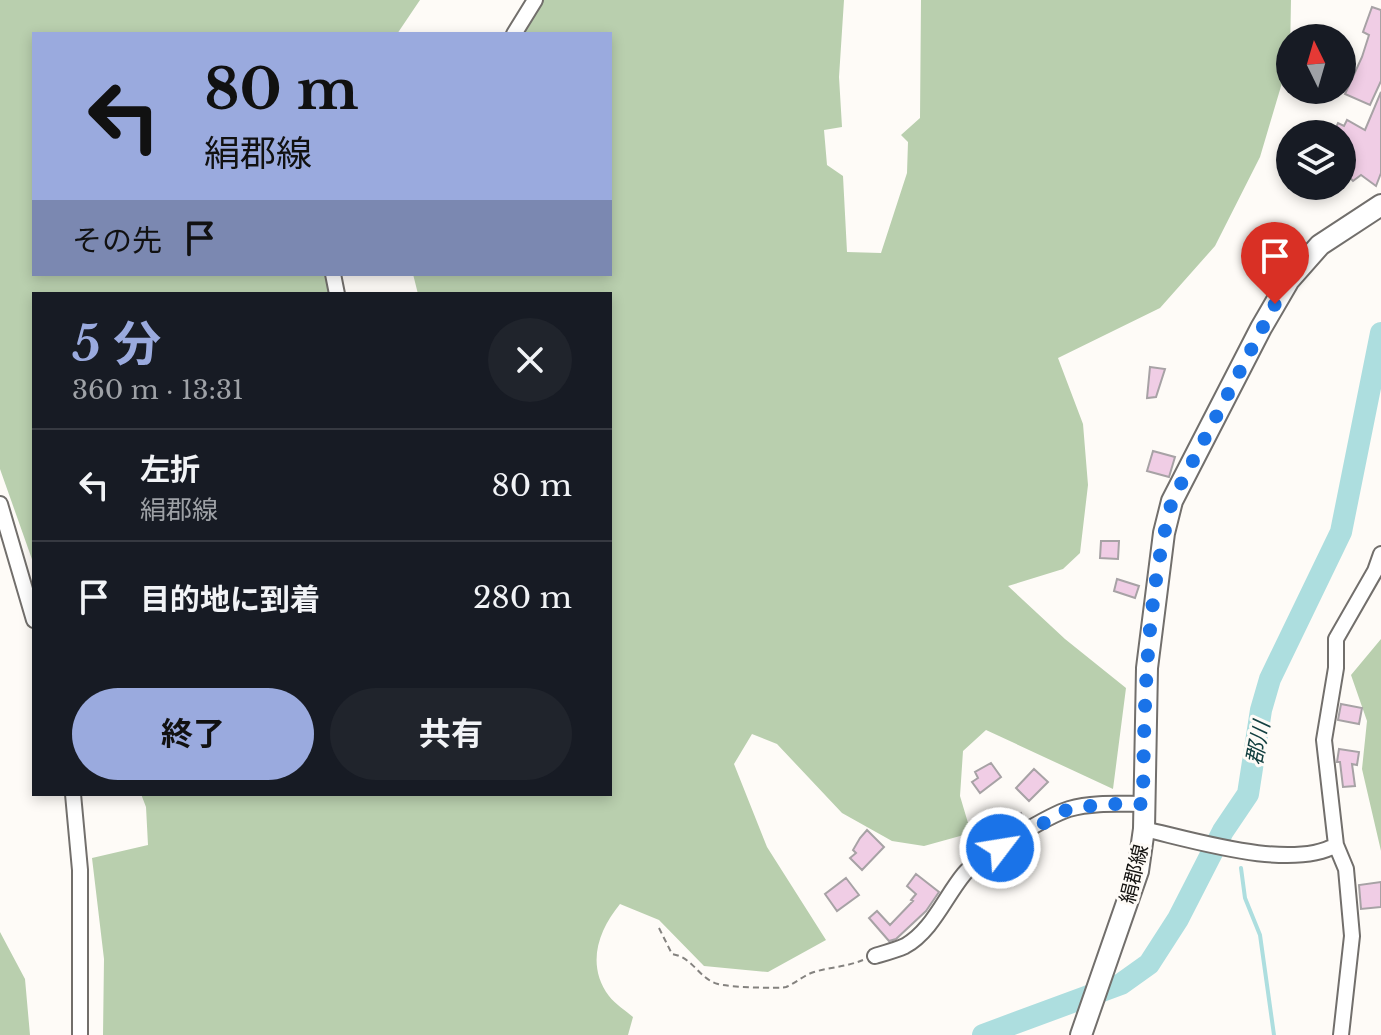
<!DOCTYPE html>
<html lang="ja">
<meta charset="utf-8">
<style>
body{margin:0;font-family:"Libre Baskerville","Noto Sans JP",serif;background:#20242c;color:#f1f3f6;height:100vh;display:flex;flex-direction:column;font-size:30px;white-space:nowrap}
*{box-sizing:border-box;margin:0}
p{font-size:26px;color:#9ea1a6}
.icon{flex:none;width:44px;height:44px;fill:none;stroke:currentColor;stroke-width:2;stroke-linecap:round;stroke-linejoin:round}
.map{position:relative;flex:1;overflow:hidden}
.side{position:absolute;left:32px;top:292px;width:580px;height:504px;display:flex;flex-direction:column;background:#171b24;border-radius:0px;box-shadow:0 4px 12px #0003}
.side>*{flex:none}
.banner{position:absolute;left:32px;top:32px;width:580px;height:244px;border-radius:0px;box-shadow:0 4px 12px #0003;background:#9aaade;color:#111;overflow:hidden}
.needle{width:52px;rotate:355deg}
.controls{position:absolute;left:1276px;top:24px;display:grid;gap:16px}
.controls a{display:grid;place-items:center;width:80px;height:80px;border-radius:50%;background:#171b24;box-shadow:0 4px 12px #0003;font-size:40px}
.pin{position:absolute;display:grid;place-items:center;width:68px;height:68px;color:#fff;margin:-82px -34px;border-radius:50% 50% 50% 0;rotate:-45deg;box-shadow:0 0 8px #0007}
.pin .icon{rotate:45deg}
.me{position:absolute;width:88px;margin:-44px;rotate:59deg;stroke-linejoin:round;filter:drop-shadow(0 0 6px #0008)}
.turn{display:flex;align-items:center;gap:28px;height:168px;padding:0 40px;font-size:36px}
.turn .icon{width:104px;height:104px;stroke-width:2.5}
.turn b{display:block;font-size:56px;line-height:68px}
.then{display:flex;align-items:center;height:76px;padding:0 40px;background:#0003;gap:16px;font-size:30px}
.round{display:grid;place-items:center;flex:none;width:84px;height:84px;border-radius:42px;background:#20242c}
.head{display:flex;align-items:center;justify-content:space-between;height:136px;padding:0 40px}
h1{font-size:48px;font-weight:700;line-height:60px;color:#9aaade}
.button{display:flex;gap:16px;margin-top:auto;padding:16px 40px}
.button a{flex:1;height:92px;border-radius:48px;background:#9aaade;color:#111;font-size:32px;font-weight:700;line-height:92px;text-align:center}
.button a+a{background:#20242c;color:#f1f3f6}
ul{padding:0;list-style:none}
li{display:flex;align-items:center;gap:24px;height:112px;padding:0 40px;border-top:2px solid #363941}
li div{flex:1}
li b{display:block;font-size:30px}
li em{font-style:normal}
.map>svg:first-child{display:block}
.forest{fill:#b9cfae}
.lines{fill:none;stroke-linecap:round;stroke-linejoin:round}
.stream{stroke:#addedf;stroke-width:4}
.river{stroke:#addedf;stroke-width:22}
.building{fill:#f0cde5;stroke:#a7a2a5;stroke-width:2}
.street-casing{stroke:#726f6c;stroke-width:18}
.secondary-casing{stroke:#726f6c;stroke-width:24}
.path{stroke:#84827f;stroke-width:2;stroke-dasharray:6 4;stroke-linecap:butt}
.street{stroke:#fff;stroke-width:14}
.secondary{stroke:#fff;stroke-width:20}
.route{stroke:#1a73e8;stroke-width:14;stroke-dasharray:0 25.2}
.labels{text-anchor:middle;dominant-baseline:central;stroke-width:6;stroke-linejoin:round;paint-order:stroke}
.street-label{font-size:20px;fill:#131210;stroke:#fefbf7}
.water-label{font-size:22px;font-style:italic;fill:#144142;stroke:#fefbf7}
</style>
<div class="map">
<svg width="1381" height="1035" viewBox="0 0 1381 1035">
<rect width="100%" height="100%" fill="#fefbf7"/>
<path class="forest" d="M0,0H420L397,34H34V274H328L332,294H34V565L0,469Z
M542,0H844L839,77L842,127L824,130L827,165L843,176L847,252L881,253L907,173L908,142L901,135L920,118L921,0H1291L1290,56L1260,157L1215,246L1160,308L1058,358L1083,424L1088,485L1080,553L1063,569L1008,586L1065,639L1126,688L1113,789L986,730L963,751L960,796L971,833L924,846L892,841L842,813L777,744L752,734L734,764L767,847L826,940L768,972L704,966L659,920L620,904C598,931 586,965 609,996C615,1004 626,1011 633,1017L628,1035H103L104,959L92,858L148,845L146,807L141,794H610V294H418L413,274H610V34H523Z
M1381,639V851L1362,769L1367,721L1351,675Z
M0,932L25,979L30,1035H0Z"/>
<g class="lines">
<path class="stream" d="M1236,813V817
M1241,868L1245,898L1260,935L1274,1035"/>
<path class="river" d="M983,1035L1121,984L1149,964L1178,919L1223,831L1248,794L1261,710L1270,679L1341,532L1381,333"/>
</g>
<path class="building" d="M1372,7L1381,10V81L1370,105L1345,94L1362,57L1369,35L1363,32Z
M1381,92V173L1376,186L1361,175L1353,181L1344,172L1351,163L1342,159V134H1333L1338,123L1344,126L1347,120L1365,130Z
M1150,367L1165,369L1156,397L1147,398Z
M1153,451L1175,457L1169,477L1147,471Z
M1101,541H1119L1118,559L1100,558Z
M1117,579L1139,586L1135,598L1114,591Z
M1341,704L1362,708L1359,724L1338,720Z
M1339,749L1359,752L1357,765L1352,764L1355,786L1343,787L1340,762H1337Z
M991,763L1001,777L980,793L972,782L978,778L975,772Z
M1034,769L1048,782L1029,801L1016,788Z
M1021,813L1025,820L985,845L979,833Z
M867,830L884,847L862,870L850,858L856,853L853,850L860,838Z
M916,874L939,892L926,911L896,939L889,941L869,918L877,911L890,925L913,901L911,900L916,894L907,886Z
M846,878L859,895L837,911L825,894Z
M1381,882V907L1361,909L1359,885Z"/>
<g class="lines">
<defs>
<path id="street" d="M514,34L535,0
M333,274L337,294
M0,504L34,620
M73,794L80,870V1035
M1144,829C1193,840 1291,871 1336,845
M875,956C885,953 896,950 905,946C932,931 945,897 964,874C977,858 1049,815 1069,809C1093,802 1119,804 1143,804
M1341,1035L1352,936L1346,869L1336,845L1324,740L1336,668V639L1375,571L1381,554"/>
<path id="secondary" d="M1081,1035L1138,871L1144,829L1147,668L1164,533L1172,501L1261,328L1289,280L1320,245L1381,205"/>
</defs>
<use href="#street" class="street-casing"/>
<use href="#secondary" class="secondary-casing"/>
<path class="path" d="M659,928L672,954C693,957 699,979 718,984C726,987 779,989 786,987C796,983 804,975 814,972C830,967 846,967 863,960"/>
<use href="#street" class="street"/>
<use href="#secondary" class="secondary"/>
</g>
<g class="lines">
<path class="route" d="M1000,848L1068,809L1105,804H1143C1144,704 1146,599 1172,501L1275,304"/>
</g>
<g class="labels">
<g class="street-label">
<text transform="translate(1134 874) rotate(-76)">絹郡線</text>
</g>
<g class="water-label">
<text transform="translate(1258 743) rotate(-79)">郡川</text>
</g>
</g>
</svg>
<div class="controls">
<a><svg class="needle" viewBox="-14 -14 28 28"><path d="M0-13l5 13h-10z" fill="#e53935"/><path d="M0 13l5-13h-10z" fill="#9ea1a6"/></svg></a>
<a><svg class="icon" aria-label="layers" viewBox="0 0 24 24"><path d="M12 4l9 5-9 5-9-5zM3 14l9 5 9-5"/></svg></a>
</div>
<div class="pin" style="left:1275px;top:304px;background:#d93025"><svg class="icon" aria-label="arrive" viewBox="0 0 24 24"><path d="M6 21V4h12l-3 4 3 4H6"/></svg></div>
<svg class="me" style="left:1000px;top:848px" viewBox="-20 -20 40 40"><circle r="17" fill="#1a73e8" stroke="#fff" stroke-width="3"/><path d="M0-11L8 9 0 5-8 9z" fill="#fff"/></svg>
<div class="banner">
<div class="turn"><svg class="icon" aria-label="left" viewBox="0 0 24 24"><path d="M17 20v-9H6M10 6l-5 5 5 5"/></svg><div><b>80 m</b>絹郡線</div></div>
<div class="then">その先<svg class="icon" aria-label="arrive" viewBox="0 0 24 24"><path d="M6 21V4h12l-3 4 3 4H6"/></svg></div>
</div>
<section class="side">
<div class="head"><div><h1>5 分</h1><p>360 m · 13:31</p></div><a class="round"><svg class="icon" aria-label="close" viewBox="0 0 24 24"><path d="M6 6l12 12M18 6L6 18"/></svg></a></div>
<ul>
<li><svg class="icon" aria-label="left" viewBox="0 0 24 24"><path d="M17 20v-9H6M10 6l-5 5 5 5"/></svg><div><b>左折</b><p>絹郡線</p></div><em>80 m</em></li>
<li><svg class="icon" aria-label="arrive" viewBox="0 0 24 24"><path d="M6 21V4h12l-3 4 3 4H6"/></svg><div><b>目的地に到着</b></div><em>280 m</em></li>
</ul>
<div class="button"><a>終了</a><a>共有</a></div>
</section>
</div>
